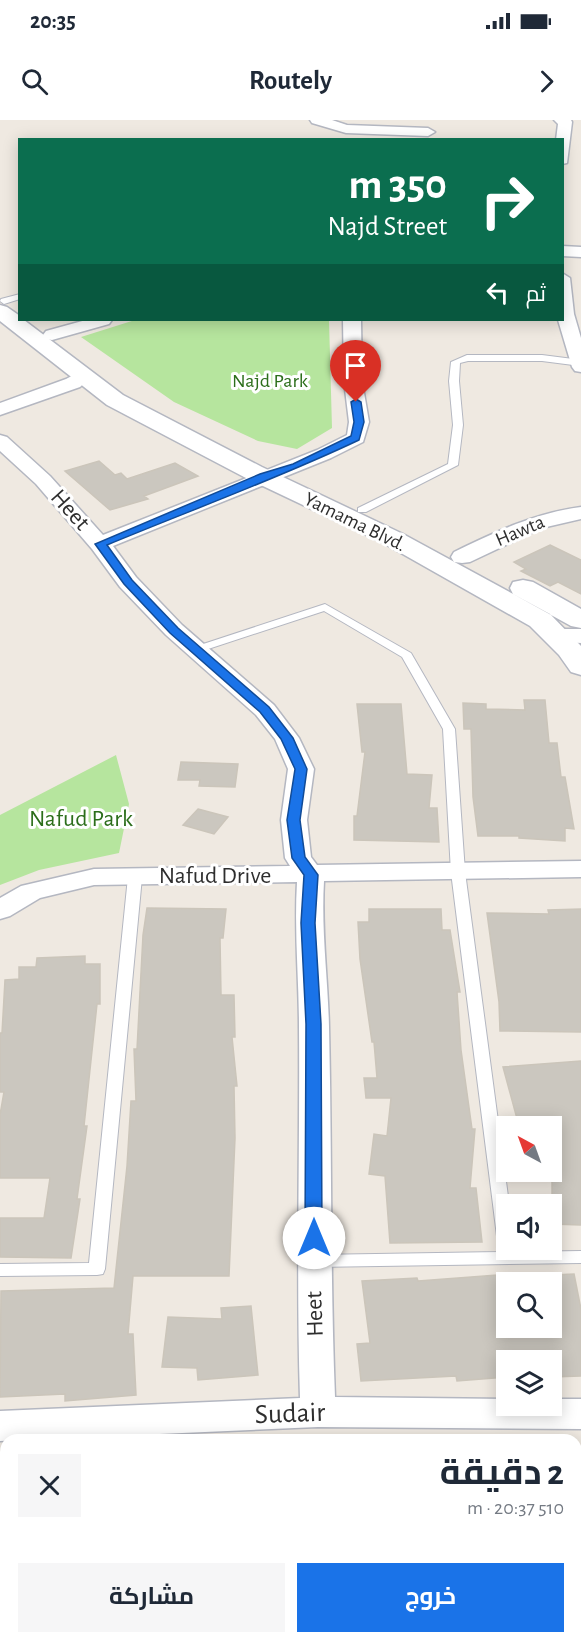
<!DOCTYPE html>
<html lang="ar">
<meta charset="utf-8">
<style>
body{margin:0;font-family:"Alegreya Sans",Cairo,sans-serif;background:#f6f6f7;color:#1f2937;direction:rtl;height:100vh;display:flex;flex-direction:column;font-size:22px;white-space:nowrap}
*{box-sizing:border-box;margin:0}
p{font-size:20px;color:#747a83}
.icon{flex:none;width:33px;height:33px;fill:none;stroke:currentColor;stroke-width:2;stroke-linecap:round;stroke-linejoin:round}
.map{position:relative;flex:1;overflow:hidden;direction:ltr}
.details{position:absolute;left:0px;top:1314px;width:582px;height:210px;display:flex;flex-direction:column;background:#fff;border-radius:18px 18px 0 0;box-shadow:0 3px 15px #0003;direction:rtl}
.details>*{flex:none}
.banner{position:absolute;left:18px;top:18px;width:546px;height:183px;border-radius:0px;box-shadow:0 3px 15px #0003;direction:rtl;background:#0b6e4f;color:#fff;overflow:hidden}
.needle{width:39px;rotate:319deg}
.tools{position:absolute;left:496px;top:996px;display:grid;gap:12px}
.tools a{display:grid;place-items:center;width:66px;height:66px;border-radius:0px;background:#fff;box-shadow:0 3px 15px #0003;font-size:30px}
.pin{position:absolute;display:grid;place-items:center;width:51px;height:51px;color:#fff;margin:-62px -26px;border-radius:50% 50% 50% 0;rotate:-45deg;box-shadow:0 0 6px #0007}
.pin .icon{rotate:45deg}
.me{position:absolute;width:66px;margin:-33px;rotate:0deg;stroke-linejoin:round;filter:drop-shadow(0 0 4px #0008)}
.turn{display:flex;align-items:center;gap:21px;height:126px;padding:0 18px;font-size:27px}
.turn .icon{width:78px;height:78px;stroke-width:2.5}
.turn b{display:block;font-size:42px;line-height:51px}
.then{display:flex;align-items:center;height:57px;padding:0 18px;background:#0003;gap:12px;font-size:22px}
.round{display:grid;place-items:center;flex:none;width:63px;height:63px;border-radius:0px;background:#f6f6f7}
.headline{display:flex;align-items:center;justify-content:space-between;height:102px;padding:0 18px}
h1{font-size:36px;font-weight:700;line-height:45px}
.button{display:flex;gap:12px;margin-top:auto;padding:12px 18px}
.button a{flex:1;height:69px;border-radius:0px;background:#1a73e8;color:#fff;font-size:24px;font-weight:700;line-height:69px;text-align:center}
.button a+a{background:#f6f6f7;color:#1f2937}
.status{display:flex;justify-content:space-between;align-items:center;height:42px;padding:0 30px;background:#fff;direction:ltr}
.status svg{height:16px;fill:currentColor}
header{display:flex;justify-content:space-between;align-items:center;height:78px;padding:0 18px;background:#fff;font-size:27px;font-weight:700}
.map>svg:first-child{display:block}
.green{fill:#b6e59e}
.building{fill:#cbc7bf;stroke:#cbc5ba;stroke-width:1.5}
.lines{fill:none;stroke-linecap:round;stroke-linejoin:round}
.lane-casing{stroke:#b4b7c1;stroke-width:2}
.street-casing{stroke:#b4b7c1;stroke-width:3}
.secondary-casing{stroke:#b4b7c1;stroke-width:3}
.lane{fill:#fff;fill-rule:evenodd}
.street{fill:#fff;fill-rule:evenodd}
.secondary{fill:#fff;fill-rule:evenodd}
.route{fill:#1a73e8;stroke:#114b97;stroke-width:1.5}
.labels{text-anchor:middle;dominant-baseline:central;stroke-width:6;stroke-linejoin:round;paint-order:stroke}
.far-park-label{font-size:20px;fill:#2c6e1b;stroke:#fff}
.far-street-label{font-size:20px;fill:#2e2e2e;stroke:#fff}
.street-label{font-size:24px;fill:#2e2e2e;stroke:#fff}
.park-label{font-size:24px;fill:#2c6e1b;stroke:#fff}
.near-street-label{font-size:28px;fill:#2e2e2e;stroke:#fff}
</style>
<div class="status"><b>20:35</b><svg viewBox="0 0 49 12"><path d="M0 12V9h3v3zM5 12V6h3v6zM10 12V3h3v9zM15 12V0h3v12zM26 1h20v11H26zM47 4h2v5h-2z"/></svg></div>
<header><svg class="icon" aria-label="forward" viewBox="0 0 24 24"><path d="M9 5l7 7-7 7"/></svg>Routely<svg class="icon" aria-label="search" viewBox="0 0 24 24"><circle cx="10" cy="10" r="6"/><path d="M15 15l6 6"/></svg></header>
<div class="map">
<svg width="581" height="1524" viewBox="0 0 581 1524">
<rect width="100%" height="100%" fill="#efe9e1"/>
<path class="green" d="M135,200H329L332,308L297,329L258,321L174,282L81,217Z
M116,635L129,684L119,733L39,750L0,765V695Z"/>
<path class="building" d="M99,341L115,355L121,353L127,359L175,343L198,356L144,376L148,379L110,390L65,351Z
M550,425L581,440V474L558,462L550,466L521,451L526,449L514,442Z
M524,580H545L549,623H557L561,657H565L574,709L565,708V721L519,718V716H478L473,677L471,609H464L463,583L486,584V589L525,590Z
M357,584H401L407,654L432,655L429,688H437L439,722L354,720V696H357L365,632H362Z
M181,642L238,644L235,667L199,666L200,660H178Z
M198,689L228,697L214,714L183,705Z
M147,788L226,789L223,818H220L221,875H234L235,917H232L237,966H234L235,1018L229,1156H133L128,1214H133L136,1275L65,1281V1274L0,1277L1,1171L114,1168L127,1046L131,981H136L134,929H137L143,815Z
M369,789H441L442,810H450L460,872H457L461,930L472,1009H475L470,1068H476L482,1122L390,1123L385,1056L369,1054L374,1014L387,1016L391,978H366L364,958H377L374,922H372L360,839L358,802H369Z
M581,789V912L500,911L499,882L487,793L549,794L548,790Z
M85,836V844H100V884H97L84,1006H87L77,1079H80L71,1138L0,1137V1098H44L50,1058H0V995L4,972H0V913H2L5,860L19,859V847H36L37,838Z
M581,941V1105L552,1104V1006H519L503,947Z
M574,1154L581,1189V1256L552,1257V1240H507V1257L457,1261L456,1256L361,1261L357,1224L370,1223L362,1161L417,1158L418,1161L497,1155L507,1208H552V1155Z
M251,1186L258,1255L198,1260L197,1248L162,1247L168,1197L222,1199L221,1188Z"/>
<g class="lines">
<defs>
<path id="lane" d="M20,174V179L4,184L0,181L1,179Z
M467,235H542L581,240V246L542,241H468L460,243L459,261L463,305L458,345L366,392H358V388L448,344L453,305L449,261L451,242Z
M325,484L411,533L455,609L465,752L509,1084H507V1130H515V1132L581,1131V1143L314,1147L308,1146L306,1141L308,1136L314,1135L499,1132L451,752L443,609L402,537L324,491L199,532L195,533L189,530L191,528Z
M135,753L142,757L105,1149L103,1154L97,1155L0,1156V1144L89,1143L128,757Z
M581,1491V1509L576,1510V1492Z
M0,1514H6V1518H142L139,1524H0Z"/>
<path id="street" d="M310,0H332L347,5L428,8L435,12L428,16L346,13L312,3Z
M554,0H571L572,2L567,43L562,44V20H556L558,4Z
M562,126L581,127V137L562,136Z
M562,153L570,158L574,194L581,218V252L575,251L572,247L558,200H562Z
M86,200H112L109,204L52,220L46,219L43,215L46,211Z
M343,200H361L362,261L369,302L363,322L331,338L113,426L136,457L182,505L274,585L299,618L314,649L307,700L311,737L317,745L581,741V757L324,761C321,811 328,858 329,907C332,1031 330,1154 335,1277L507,1279V1286H552V1279H581V1309L318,1307L0,1321V1291L300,1278C296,1155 300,1031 299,908C299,859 294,812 297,762L94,765L40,778L10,796L0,799V778L21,766L94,749L290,746L285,738L281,700L288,649L275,619L256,595L166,515L120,467L92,429L36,364L0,331V315L7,317L50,356L103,415L317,330L347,315L349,302L344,261Z
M83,250L90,252L92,256L80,267L0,295V283L66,259Z
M581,387V399L542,408L470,442L462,443L454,442L451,437L454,432C495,412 535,393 581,387Z
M557,509H581V523L549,521L546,516L549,511Z"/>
<path id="secondary" d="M0,185L7,187L20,196V200H24L123,275L262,347L403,414L550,494L581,526V555L571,552L559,535L530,506L385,424L244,357L107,285L0,201Z
M523,460L533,462L581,489V508L571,506L513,474L510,468L513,462Z"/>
</defs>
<use href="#lane" class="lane-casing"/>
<use href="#street" class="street-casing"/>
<use href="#secondary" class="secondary-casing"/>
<use href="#lane" class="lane"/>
<use href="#street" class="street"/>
<use href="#secondary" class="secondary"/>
</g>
<path class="route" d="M356,279L361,282L364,302L359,320C277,359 191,390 107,425L132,460L178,508L269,587L293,618L307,649L300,700L305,737L318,755L315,803L321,904L322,1118L320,1122L314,1124L308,1122L305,1118L306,904L301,803L304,755L292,738L287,700L295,649L281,619L260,592L170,513L124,464L95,424L260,354L293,344L351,316L354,302L351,282Z"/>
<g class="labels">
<g class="far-park-label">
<text x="270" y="261">Najd Park</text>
</g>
<g class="far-street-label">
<text transform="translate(355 402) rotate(26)">Yamama Blvd.</text>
<text transform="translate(520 411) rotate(-23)">Hawta</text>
</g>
<g class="street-label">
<text transform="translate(70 390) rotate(48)">Heet</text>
<text x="215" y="756">Nafud Drive</text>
<text transform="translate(315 1194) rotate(-92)">Heet</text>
</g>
<g class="park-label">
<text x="81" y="699">Nafud Park</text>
</g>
<g class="near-street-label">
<text transform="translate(290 1294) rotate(-2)">Sudair</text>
</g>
</g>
</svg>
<div class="tools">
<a><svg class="needle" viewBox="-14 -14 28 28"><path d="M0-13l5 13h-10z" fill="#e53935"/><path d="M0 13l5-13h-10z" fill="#747a83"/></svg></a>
<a><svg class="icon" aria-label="sound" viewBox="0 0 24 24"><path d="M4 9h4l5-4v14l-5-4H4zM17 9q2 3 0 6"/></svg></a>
<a><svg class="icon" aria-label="search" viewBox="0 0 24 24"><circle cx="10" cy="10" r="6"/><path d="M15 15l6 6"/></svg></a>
<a><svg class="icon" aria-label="layers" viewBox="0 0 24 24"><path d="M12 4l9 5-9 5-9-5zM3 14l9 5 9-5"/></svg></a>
</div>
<div class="pin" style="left:356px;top:282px;background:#d93025"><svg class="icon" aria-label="arrive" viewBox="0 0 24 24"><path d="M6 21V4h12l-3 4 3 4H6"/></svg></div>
<svg class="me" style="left:314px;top:1118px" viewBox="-20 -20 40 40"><circle r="19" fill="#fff"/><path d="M0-13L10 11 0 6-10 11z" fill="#1a73e8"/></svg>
<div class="banner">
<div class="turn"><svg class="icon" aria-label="right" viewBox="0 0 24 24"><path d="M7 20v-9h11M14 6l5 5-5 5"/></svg><div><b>350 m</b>Najd Street</div></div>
<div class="then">ثم<svg class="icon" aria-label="left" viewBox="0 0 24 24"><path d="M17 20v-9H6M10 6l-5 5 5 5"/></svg></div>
</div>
<section class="details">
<div class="headline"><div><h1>2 دقيقة</h1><p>510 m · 20:37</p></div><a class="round"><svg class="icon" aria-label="close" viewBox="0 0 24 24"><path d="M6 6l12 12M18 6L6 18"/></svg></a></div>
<div class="button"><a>خروج</a><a>مشاركة</a></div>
</section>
</div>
